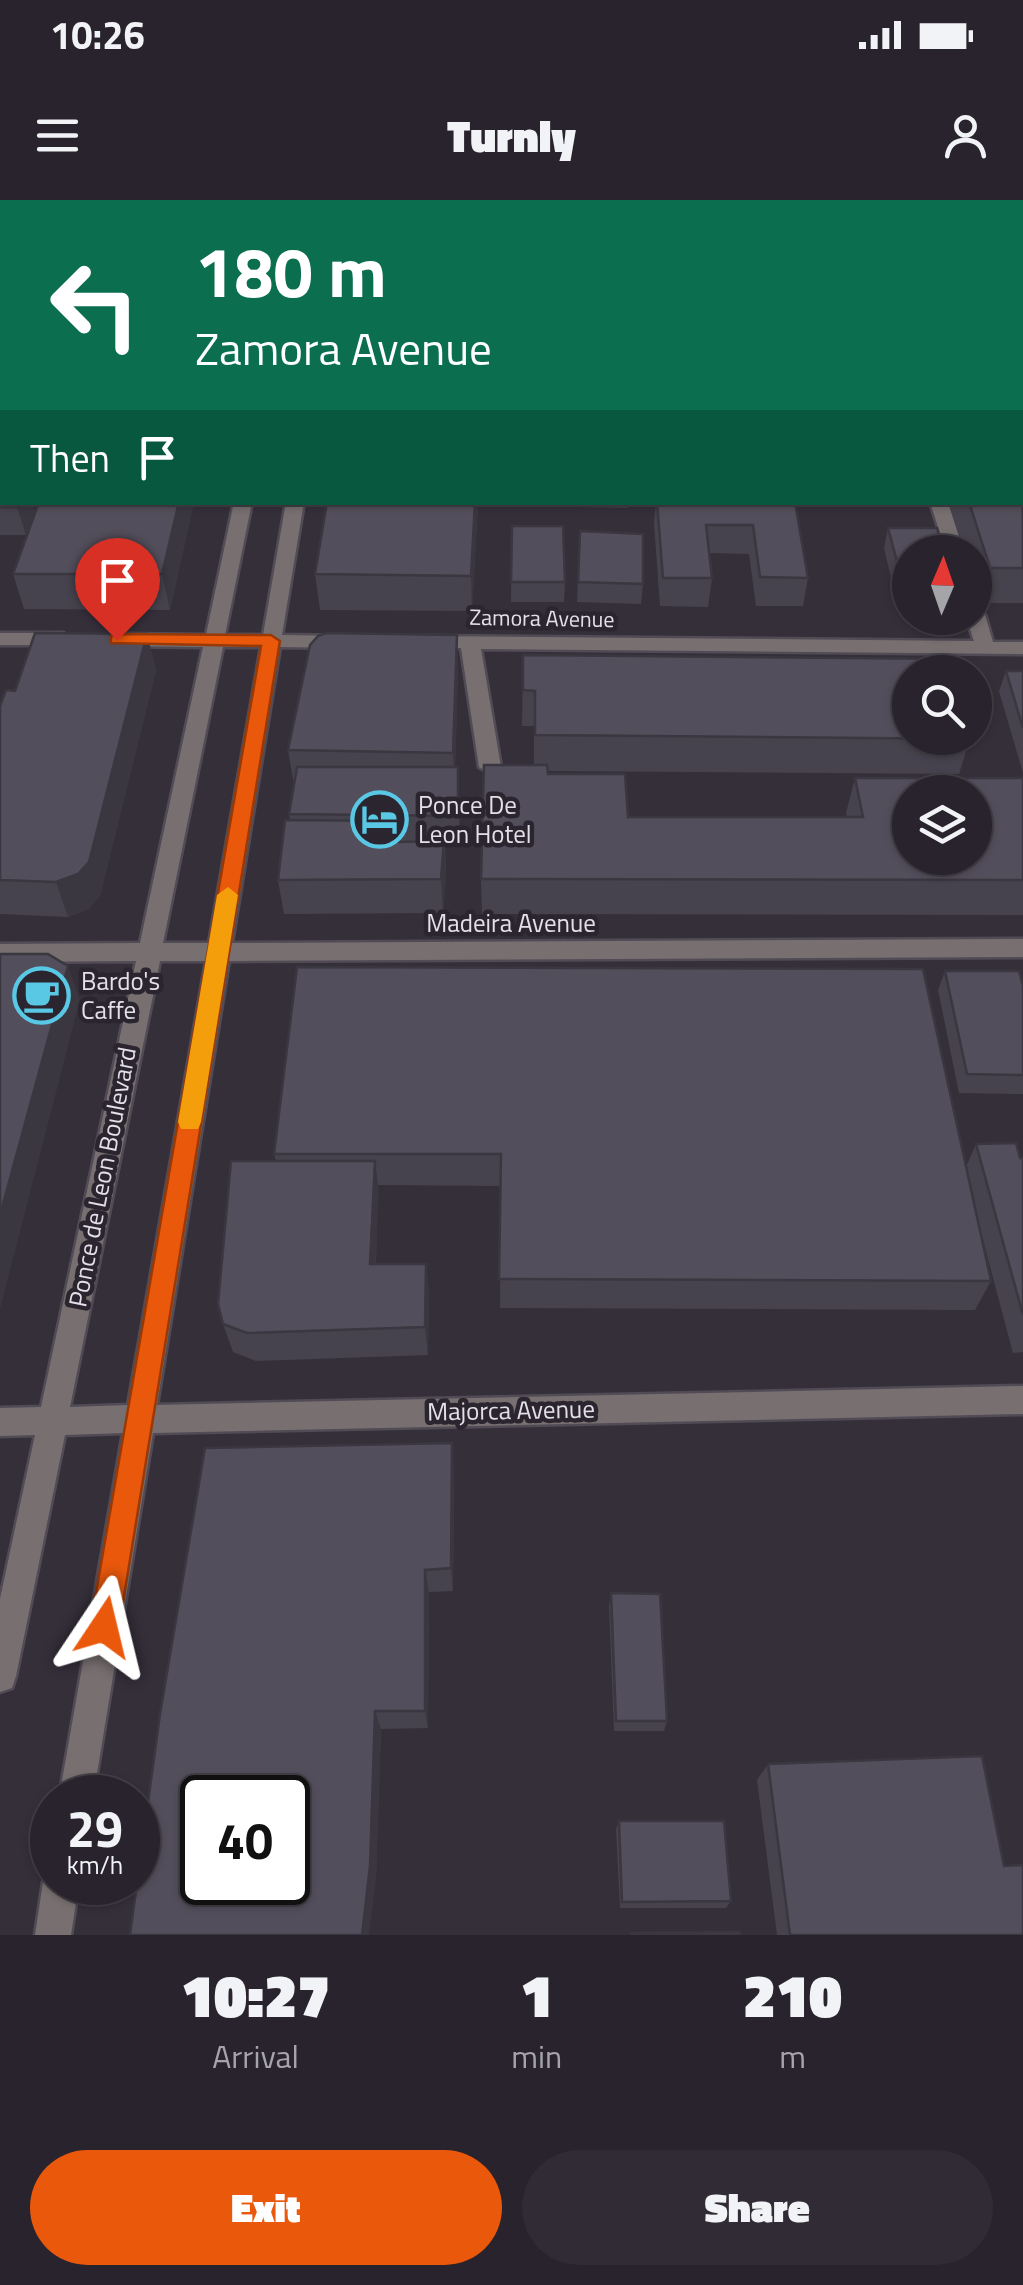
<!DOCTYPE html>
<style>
body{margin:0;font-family:"Titillium Web",sans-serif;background:#302b34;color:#f1f3f6;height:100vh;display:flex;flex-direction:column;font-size:38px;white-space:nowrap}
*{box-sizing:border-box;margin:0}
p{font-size:32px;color:#a5a4a9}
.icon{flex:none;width:55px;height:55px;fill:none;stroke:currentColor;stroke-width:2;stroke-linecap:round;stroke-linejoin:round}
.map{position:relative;height:1735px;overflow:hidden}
.side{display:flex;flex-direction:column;background:#28232c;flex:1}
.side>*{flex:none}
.guide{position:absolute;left:0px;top:0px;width:1025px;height:305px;box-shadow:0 2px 8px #0004,0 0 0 2px #444048;background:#0b6e4f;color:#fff;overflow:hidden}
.needle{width:65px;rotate:2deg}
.controls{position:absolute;left:892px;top:335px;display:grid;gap:20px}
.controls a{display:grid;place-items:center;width:100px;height:100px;border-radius:50%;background:#28232c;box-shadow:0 2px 8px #0004,0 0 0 2px #444048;font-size:50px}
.speed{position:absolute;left:30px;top:1575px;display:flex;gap:20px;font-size:50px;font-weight:700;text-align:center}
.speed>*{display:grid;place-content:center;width:130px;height:130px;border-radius:50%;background:#28232c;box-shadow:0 2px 8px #0004,0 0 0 2px #444048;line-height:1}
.speed small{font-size:25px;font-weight:400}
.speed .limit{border:5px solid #111;border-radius:15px;background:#fff;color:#111}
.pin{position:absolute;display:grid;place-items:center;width:85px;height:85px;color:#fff;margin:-102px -42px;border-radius:50% 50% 50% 0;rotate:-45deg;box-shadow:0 0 10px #0007}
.pin .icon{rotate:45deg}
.me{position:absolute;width:110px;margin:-55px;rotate:10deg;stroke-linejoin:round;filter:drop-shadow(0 0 8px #0008)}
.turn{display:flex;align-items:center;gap:35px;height:210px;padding:0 30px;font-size:45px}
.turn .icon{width:130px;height:130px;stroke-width:2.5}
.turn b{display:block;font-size:70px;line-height:85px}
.then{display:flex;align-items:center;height:95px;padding:0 30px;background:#0003;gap:20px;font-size:38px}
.eta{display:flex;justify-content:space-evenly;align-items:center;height:170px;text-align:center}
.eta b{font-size:60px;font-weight:800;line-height:70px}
.primary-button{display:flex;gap:20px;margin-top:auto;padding:20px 30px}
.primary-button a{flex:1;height:115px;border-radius:60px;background:#ea580c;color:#fff;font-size:40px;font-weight:800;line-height:115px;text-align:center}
.primary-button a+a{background:#302b34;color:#f1f3f6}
.status{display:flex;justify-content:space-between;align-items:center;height:70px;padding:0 50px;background:#28232c;direction:ltr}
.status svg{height:28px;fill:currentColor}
header{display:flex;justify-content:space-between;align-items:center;height:130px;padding:0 30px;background:#28232c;font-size:45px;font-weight:800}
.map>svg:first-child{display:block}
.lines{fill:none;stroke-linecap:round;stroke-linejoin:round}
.minor-casing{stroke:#514b56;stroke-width:5}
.minor{fill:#787070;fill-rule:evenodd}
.wall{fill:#47434e}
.shaded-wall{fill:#3a3740}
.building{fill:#534e5b;stroke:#3a3740;stroke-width:2.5;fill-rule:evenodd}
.route{fill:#ea580c;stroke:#983908;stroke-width:2.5}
.slow{fill:#f59e0b}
.labels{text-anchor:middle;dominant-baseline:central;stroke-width:9;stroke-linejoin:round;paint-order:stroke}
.far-street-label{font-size:22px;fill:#e4e0e7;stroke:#2b252f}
.poi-label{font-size:25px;fill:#e4e0e7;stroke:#2b252f;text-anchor:start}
.street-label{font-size:25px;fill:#e4e0e7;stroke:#2b252f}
</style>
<div class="status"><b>10:26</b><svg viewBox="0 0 49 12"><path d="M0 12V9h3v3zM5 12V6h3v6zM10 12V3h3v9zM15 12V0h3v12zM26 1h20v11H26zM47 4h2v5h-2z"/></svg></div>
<header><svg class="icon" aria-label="menu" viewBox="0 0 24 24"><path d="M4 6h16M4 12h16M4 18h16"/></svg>Turnly<svg class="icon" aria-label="person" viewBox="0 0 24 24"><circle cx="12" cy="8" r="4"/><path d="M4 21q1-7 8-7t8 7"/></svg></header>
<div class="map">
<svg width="1023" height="1735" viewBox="0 0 1023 1735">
<rect width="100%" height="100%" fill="#352f3a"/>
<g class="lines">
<defs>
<path id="minor" d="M295,0H309V2H295Z
M336,0H350V2H336Z
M0,28H2V36H0Z
M1022,29H1023V37H1022Z
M0,196H2V206H0Z
M234,302H252L225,435H263L286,302H304L282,435L348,436L358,442L348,448L280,447L232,743L1023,739V757L229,761L157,1205L1023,1186V1214L153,1233L93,1598H59L123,1233L65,1235L16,1476L12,1488L0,1492V1399L35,1235L0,1236V1208L41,1207L136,761L0,762V744L140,743L203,447L118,446L108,440L118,434L206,435ZM223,447H261L209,743H163ZM160,761H206L128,1205L70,1207Z
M930,302H948L964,352H946Z
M975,409L985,415L993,442H1023V454L481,449L501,567L490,574L479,567L461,448H423L413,442L423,436L974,441L966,418H975Z
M0,433H63L73,439L63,445H0Z
M52,1668V1682H79L71,1735H35L43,1682Z"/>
</defs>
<use href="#minor" class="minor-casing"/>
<use href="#minor" class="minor"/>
</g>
<path class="wall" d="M0,0H28L27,2H2V10H0Z
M179,0H266L265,2H180Z
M381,0H484V2H381Z
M525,0H646V2H525Z
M672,0H716V2H672Z
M734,0H780L779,2H734Z
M782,0H831V2H783Z
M952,0H998V2H953Z
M0,51L2,55V108H0Z
M0,112H2V163H0Z
M1022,195L1023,403H980L975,388V352H964L948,302H1022Z
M0,283L2,302H32L35,312L26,335H0Z
M39,302H194L170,410L24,409L13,374Z
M478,302L472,411L320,410L315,374Z
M576,302H628V308L576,307Z
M656,302H795L808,378L803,406H756L749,354L709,353L712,378L708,407L660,406L654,323Z
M805,302H853L852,307L806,306Z
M512,326L565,382L564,402H511Z
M888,328L910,352V407H898L884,348Z
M580,331L643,384L641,404L577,402Z
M147,434L156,470L100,696L89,709L68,717L0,714V506L15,491Z
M523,455L910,472L970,539L959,574L547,571L548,574L628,617H847L846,613L855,578H1023V715L482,714L481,679L534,565V526H522Z
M458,470L455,567H458L460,644H445L446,676L443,713L284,714L278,680L290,620L289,614L294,585L288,550Z
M1006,471H1023V573L999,491Z
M297,767L966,967L976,944L1023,958V1152L1013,1153L975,1010L991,1081L975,1110L500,1108L501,986L378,985L376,1064H426L429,1093L428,1155L256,1161L233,1152L223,1124L276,961L274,954Z
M945,771L1023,786V894L959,893L938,790Z
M454,1269L453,1391L429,1392L428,1528L381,1529L376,1678L130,1735Z
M611,1393L667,1521L664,1531H614L609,1406Z
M768,1564L1004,1666L1023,1735H777L757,1580Z
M619,1621L731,1701L726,1708H620L616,1629Z"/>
<path class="shaded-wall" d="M19,302H32L35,312L26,335L17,307Z
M179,302H194L170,410L162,374Z
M475,302H478L472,411L471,376Z
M147,434L156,470L100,696L89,709L68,717L56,682Z
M457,435L458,470L455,588L453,553Z
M444,641L446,676L443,713L441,679Z
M68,766L80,800L0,1109V1015Z
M375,961L379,992L374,1093L370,1064Z
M426,1064L429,1093L428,1155L425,1127Z
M452,1243L454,1269L453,1391L451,1368Z
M425,1370L429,1392L428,1528L425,1511Z
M375,1511L381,1529L376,1678L369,1735H362Z"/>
<path class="building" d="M0,55H2V81H0Z
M0,112H2V144H0Z
M1022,195L1023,368H990L969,302H1022Z
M0,283H2V302H19L17,307H0Z
M39,302H179L162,374H13Z
M327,302H475L471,376L315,374Z
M657,302H795L808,378L760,377L753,325H706L712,378H663Z
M512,326H563L565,382H511Z
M888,328H937L944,352H910V387H904Z
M580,331L643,334V384L578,382Z
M35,433L147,434L89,662L78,674L56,682L0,680V506L6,490L15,491Z
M326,433L457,435L453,553L288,550L310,445L318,436Z
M523,455L960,459L964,472H910V538L970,539L535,535V491L523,490Z
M1006,471H1023V528Z
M484,565H547L548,574H625L628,617H863L855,578H1023V680L481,679ZM910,592H975V658H910Z
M297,567H458V616L289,614Z
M285,620L396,621L399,642L444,641L441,679L278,680Z
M0,754H48L68,766L0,1015Z
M297,767L923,769L991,1081L499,1079L501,954H274Z
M945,771H1019L1023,786V875L967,874Z
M1016,943L1020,958H1023V1115L976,944Z
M231,961H375L370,1064H426L425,1127L247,1133L223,1124L218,1104Z
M452,1243L451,1368L425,1370V1511H375L370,1666L362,1735H130L160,1514L205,1248ZM202,1598H288V1682H202Z
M611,1393L660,1394L667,1521H616Z
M982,1556L1004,1666L1023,1665V1735H790L768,1564Z
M619,1621H724L731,1701L622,1702Z
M740,1732V1735H631V1733Z"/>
<path class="route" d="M117,434L271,435L280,441L119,1427L115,1437L104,1441L94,1437L90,1427L261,446L111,443V436Z"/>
<path class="slow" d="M228,687L238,695L201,922L198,929H181L178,922L217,695Z"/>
<defs>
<symbol id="hotel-ring" viewBox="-11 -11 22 22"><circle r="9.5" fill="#2b252f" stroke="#59c8e5" stroke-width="1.5"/><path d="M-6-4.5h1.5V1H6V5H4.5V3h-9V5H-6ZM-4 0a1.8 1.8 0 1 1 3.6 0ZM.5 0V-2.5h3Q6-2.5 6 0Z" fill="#59c8e5"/></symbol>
<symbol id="cafe-ring" viewBox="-11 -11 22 22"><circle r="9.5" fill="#2b252f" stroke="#59c8e5" stroke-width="1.5"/><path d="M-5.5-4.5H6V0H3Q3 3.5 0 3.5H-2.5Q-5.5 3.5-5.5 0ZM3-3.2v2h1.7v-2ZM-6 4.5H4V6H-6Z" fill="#59c8e5"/></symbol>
</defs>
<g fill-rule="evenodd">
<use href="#hotel-ring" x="348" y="588" width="63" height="63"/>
<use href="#cafe-ring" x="10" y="764" width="63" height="63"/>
</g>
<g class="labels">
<g class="far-street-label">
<text transform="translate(542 418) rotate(1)">Zamora Avenue</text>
</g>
<g class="poi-label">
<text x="418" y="605">Ponce De<tspan x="418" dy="29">Leon Hotel</tspan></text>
<text x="81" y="781">Bardo's<tspan x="81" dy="29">Caffe</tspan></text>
</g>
<g class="street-label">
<text x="511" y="723">Madeira Avenue</text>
<text transform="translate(102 977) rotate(-79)">Ponce de Leon Boulevard</text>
<text transform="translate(511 1210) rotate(-1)">Majorca Avenue</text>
</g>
</g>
</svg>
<div class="controls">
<a><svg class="needle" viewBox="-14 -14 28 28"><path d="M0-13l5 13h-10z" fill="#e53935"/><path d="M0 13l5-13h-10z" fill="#a5a4a9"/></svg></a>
<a><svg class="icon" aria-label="search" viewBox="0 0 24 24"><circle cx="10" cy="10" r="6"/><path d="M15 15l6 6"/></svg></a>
<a><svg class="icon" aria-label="layers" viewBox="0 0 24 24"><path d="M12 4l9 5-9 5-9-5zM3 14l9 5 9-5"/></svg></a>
</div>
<div class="speed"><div>29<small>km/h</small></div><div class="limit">40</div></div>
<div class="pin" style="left:117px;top:440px;background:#d93025"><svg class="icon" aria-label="arrive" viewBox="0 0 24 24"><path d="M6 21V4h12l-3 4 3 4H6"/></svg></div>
<svg class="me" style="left:104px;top:1427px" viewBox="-20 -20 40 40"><path d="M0-17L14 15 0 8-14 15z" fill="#ea580c" stroke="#fff" stroke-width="4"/></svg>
<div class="guide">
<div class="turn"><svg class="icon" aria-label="left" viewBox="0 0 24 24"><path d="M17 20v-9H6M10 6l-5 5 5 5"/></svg><div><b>180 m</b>Zamora Avenue</div></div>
<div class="then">Then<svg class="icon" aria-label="arrive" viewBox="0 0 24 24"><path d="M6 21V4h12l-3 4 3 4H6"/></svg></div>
</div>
</div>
<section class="side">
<div class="eta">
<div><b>10:27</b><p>Arrival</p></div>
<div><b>1</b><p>min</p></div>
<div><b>210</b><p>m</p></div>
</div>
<div class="primary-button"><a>Exit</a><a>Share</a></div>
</section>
